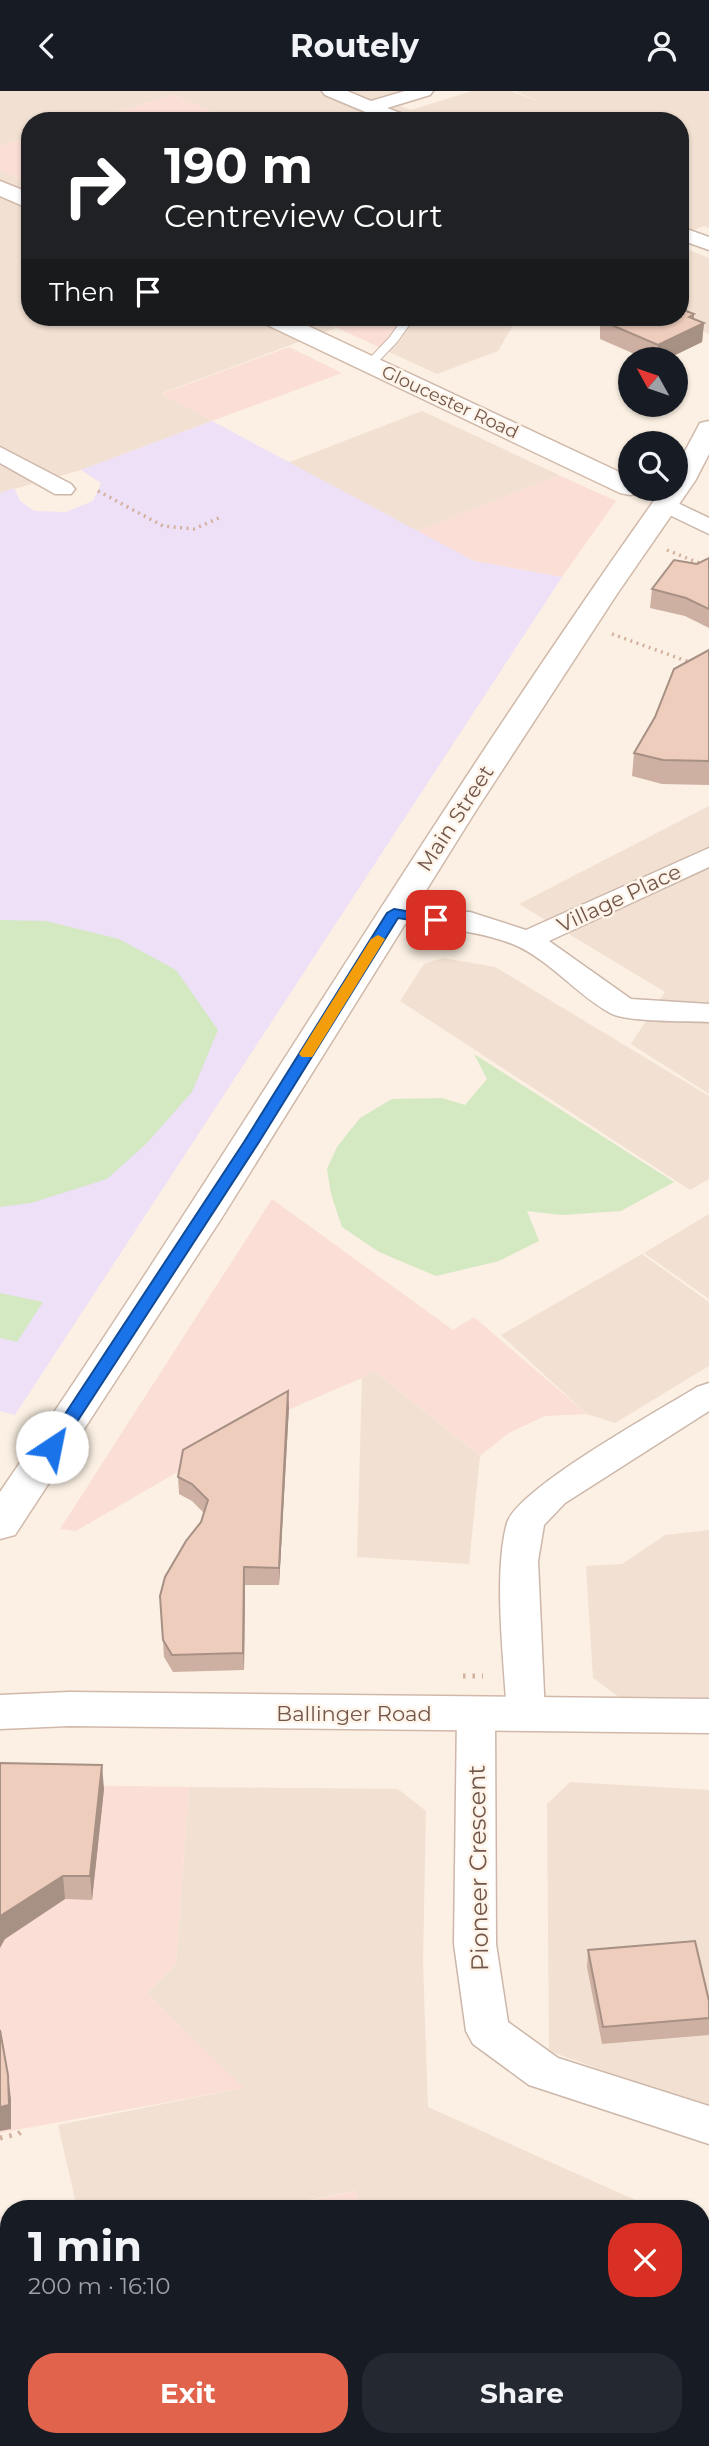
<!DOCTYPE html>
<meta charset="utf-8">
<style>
body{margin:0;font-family:Montserrat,sans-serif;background:#242831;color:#f1f3f6;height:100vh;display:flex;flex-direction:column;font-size:26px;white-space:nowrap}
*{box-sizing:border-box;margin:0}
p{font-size:23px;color:#9ea1a6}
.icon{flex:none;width:38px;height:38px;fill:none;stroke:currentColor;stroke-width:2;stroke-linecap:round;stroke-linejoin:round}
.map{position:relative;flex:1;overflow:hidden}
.sheet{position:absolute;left:0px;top:2109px;width:710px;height:247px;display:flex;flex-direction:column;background:#171b24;border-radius:28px 28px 0 0;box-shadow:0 2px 5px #0004}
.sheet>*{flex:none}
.banner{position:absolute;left:21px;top:21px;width:668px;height:214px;border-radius:28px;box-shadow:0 2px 5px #0004;background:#202124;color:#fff;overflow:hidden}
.needle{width:46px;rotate:310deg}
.tools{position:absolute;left:618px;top:256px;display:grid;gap:14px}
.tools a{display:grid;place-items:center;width:70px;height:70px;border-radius:50%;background:#171b24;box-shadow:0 2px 5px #0004;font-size:35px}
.pin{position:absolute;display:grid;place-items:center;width:60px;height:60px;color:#fff;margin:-30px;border-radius:14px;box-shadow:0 4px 10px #0006}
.me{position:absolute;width:77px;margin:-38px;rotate:34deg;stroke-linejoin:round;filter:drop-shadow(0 0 5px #0008)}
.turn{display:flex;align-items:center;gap:24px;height:147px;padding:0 28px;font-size:32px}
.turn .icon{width:91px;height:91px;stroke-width:2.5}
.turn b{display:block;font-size:49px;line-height:60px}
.then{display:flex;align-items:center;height:66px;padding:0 28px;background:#0003;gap:14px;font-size:26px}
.round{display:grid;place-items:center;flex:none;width:74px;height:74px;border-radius:28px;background:#242831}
.summary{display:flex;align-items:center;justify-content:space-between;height:119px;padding:0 28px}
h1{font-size:42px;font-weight:700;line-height:52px}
.cta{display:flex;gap:14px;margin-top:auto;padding:14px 28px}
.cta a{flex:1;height:80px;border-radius:28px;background:#e1634c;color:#fff;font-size:28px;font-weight:700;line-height:80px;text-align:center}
.cta a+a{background:#242831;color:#f1f3f6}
header{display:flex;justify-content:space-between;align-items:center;height:91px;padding:0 28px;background:#171b24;font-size:32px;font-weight:700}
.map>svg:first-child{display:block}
.residential{fill:#f2e1d2}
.commercial{fill:#fbdfd7}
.education{fill:#ede0f7}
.green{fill:#d4e8c2}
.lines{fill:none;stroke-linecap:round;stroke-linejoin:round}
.lane-casing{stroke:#ccb7aa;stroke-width:2}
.street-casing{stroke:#ccb7aa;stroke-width:3}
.secondary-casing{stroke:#d1b9aa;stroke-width:3}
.path-far1{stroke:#d4b09f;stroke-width:3.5;stroke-dasharray:2 4.5;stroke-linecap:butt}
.path{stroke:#d4b09f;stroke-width:5;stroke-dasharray:2.5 7;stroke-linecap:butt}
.lane{fill:#fff;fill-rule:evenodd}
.street{fill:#fff;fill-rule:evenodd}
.secondary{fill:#fff;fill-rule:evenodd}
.wall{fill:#ceb0a2}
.shaded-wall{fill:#a79084}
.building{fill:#efcdbc;stroke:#a79084;stroke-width:2}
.route{fill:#1a73e8;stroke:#114b97;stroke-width:2}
.slow{fill:#f59e0b}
.labels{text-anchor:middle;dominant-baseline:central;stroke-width:5;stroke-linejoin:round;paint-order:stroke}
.far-street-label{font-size:18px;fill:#72564a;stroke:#fef4e9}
.street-label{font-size:21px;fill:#72564a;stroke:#fef4e9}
.near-street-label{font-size:24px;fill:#72564a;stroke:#fef4e9}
</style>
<header><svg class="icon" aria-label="back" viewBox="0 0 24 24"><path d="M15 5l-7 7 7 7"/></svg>Routely<svg class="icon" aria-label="person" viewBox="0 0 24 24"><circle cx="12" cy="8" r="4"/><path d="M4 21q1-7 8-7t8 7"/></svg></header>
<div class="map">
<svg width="709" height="2355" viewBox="0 0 709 2355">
<rect width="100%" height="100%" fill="#fbf0e3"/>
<path class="residential" d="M0,0H401L379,7L411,19L472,0H511L540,11L515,0H709V137L704,135L681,145V30H235L173,4L86,30H30V46L0,55Z
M0,79L30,93V226H313L336,237L162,302L212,330L81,379L0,402Z
M681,156L709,167V243L667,226H681Z
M410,226H518L498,260L437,283L385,259Z
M422,320L559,384L415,441L287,372Z
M709,715V1003L631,953L665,901L519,813Z
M443,867L495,876L709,1005V1088L690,1099L400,910L424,873Z
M709,1123V1208L644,1162Z
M642,1163L709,1211V1275L615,1332L587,1323L501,1244Z
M373,1279L480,1365L469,1473L357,1466L362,1287Z
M709,1439V1614L626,1611L593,1587L586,1475L622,1473L665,1444Z
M570,1691L709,1699V2054L677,2006L549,1960L547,1713Z
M189,1696L398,1698L426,1720L423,1871L428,2016L653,2117H360L355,2100L267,2117H77L58,2034L243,1997L147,1902L176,1873Z
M702,2229H709V2355H615L607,2347H702Z
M225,2347H601L609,2355H227Z"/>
<path class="commercial" d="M173,4L235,30H86Z
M30,46V93L0,79V55Z
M313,226H410L385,259Z
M289,256L342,282L212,330L161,303Z
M559,384L616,410L562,486L474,470L415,441Z
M272,1108L453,1239L474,1226L587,1323L545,1325L509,1342L480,1365L373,1279L362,1287L274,1325L76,1440L60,1438Z
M0,1693L189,1696L176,1873L147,1902L244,1997L0,2042Z
M356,2100L360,2117H272Z
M9,2173V2347H225L227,2355H0V2175Z"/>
<path class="education" d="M212,330L474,470L562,486L15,1324L0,1320V402L14,397L20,410L34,420L66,421L93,410L101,392L81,379Z"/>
<path class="green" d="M0,829L46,830L119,848L176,879L218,939L192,1001L147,1052L107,1088L31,1112L0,1116Z
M474,963L674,1091L621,1120L562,1124L527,1120L539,1150L499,1170L436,1185L379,1161L342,1136L331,1103L327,1078L337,1056L360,1027L392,1008L442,1007L465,1014L487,988Z
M0,1202L43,1211L17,1251L0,1247Z"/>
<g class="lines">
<defs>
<path id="lane" d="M404,226H415L397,251L374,275H366V271L389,247Z"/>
<path id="street" d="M322,0H347L371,10L405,0H433L430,4L387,17L411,26L413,30H387L325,4Z
M681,136L709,146V159L681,149Z
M0,356L71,393L75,398L71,403H55L0,372Z
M665,406L709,427V443L657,418L653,413L657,408Z
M709,757V776L549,850L631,908L709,913V931C687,930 630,931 612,923C579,906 550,869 515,854C471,836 430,839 384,828L380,822L384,816L394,813L436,820L470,821L526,839Z
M709,1292V1320L565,1412L544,1434L538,1470L545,1624L540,1634L526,1639L512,1634L507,1624C504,1570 493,1482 507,1432C518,1397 660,1319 697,1296Z
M476,1608L490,1613L495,1623L496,1853L508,1931L558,1967L709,2015V2053L529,1994L473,1953L466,1940L454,1853L457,1623L462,1613Z"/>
<path id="secondary" d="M0,90L30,102V118L0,105Z
M258,226H289L630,386V397H643L640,402L630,404L620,402L261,231Z
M709,330V363L695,390L617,503L475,721L221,1128L15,1444L0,1448V1401C227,1070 430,724 663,397H676V377L700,332Z
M69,1601L709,1608V1642L69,1635L0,1638V1604Z"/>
</defs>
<use href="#lane" class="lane-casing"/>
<use href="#street" class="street-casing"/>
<use href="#secondary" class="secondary-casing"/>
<path class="path-far1" d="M98,400L163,435L194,438L221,426
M667,459L709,476
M612,543L692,572"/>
<path class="path" d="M463,1585H483
M0,2047L18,2043L26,2037"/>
<use href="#lane" class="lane"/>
<use href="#street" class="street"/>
<use href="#secondary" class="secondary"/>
</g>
<path class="wall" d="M694,223V228L704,232L702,251L667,268H646L600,248V229Z
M709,467V537L685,525L650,517L652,498Z
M709,559V694L662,693L632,685L634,662Z
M289,1316L279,1494H245L244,1579L173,1581L164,1566L160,1505L201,1431L204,1422L192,1410L179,1403L178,1386Z
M0,1672L104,1698L92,1809L65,1808L5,1848Z
M588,1859L709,1927V1944L602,1953L587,1876Z"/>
<path class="shaded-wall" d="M694,223L693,237L704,232L702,251L667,268H657L658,254L689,226Z
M288,1300L289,1316L279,1494V1477Z
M244,1476L245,1494L244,1579L243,1562Z
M102,1674L104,1698L92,1809L90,1785Z
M63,1785L65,1808L5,1848L0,1857V1828L2,1824Z
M8,1984L11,2008V2038L0,2040V2016Z"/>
<path class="building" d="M681,218L694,223L689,226L704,232L658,254L600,229L609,226H681Z
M709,467V518L686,507L652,498L674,469L697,473Z
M709,559V670L663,669L634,662L655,626L674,578Z
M288,1300L279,1477L244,1476L243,1562L172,1564L163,1549L160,1505L165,1486L186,1450L201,1431L208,1409L192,1393L178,1386L183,1359Z
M0,1672L102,1674L90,1785H63L2,1824L0,1828Z
M695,1850L709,1910V1927L603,1936L588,1859Z
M0,1939L8,1984L9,2014L0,2016Z"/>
<path class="route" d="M394,818L436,825L443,829L436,833L398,827L259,1051L58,1360H46L43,1356L46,1352L244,1051L387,822Z"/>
<path class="slow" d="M378,844L385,848L314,963L312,966H302L299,963L371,848Z"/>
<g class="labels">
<g class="far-street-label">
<text transform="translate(450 311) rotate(25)">Gloucester Road</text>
</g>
<g class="street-label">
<text transform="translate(455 727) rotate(-57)">Main Street</text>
<text transform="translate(619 807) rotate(-25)">Village Place</text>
<text x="354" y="1622">Ballinger Road</text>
</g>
<g class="near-street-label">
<text transform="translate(478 1777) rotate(-91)">Pioneer Crescent</text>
</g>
</g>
</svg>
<div class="tools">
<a><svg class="needle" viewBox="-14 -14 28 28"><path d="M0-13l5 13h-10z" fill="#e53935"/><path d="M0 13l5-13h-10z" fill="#9ea1a6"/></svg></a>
<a><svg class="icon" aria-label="search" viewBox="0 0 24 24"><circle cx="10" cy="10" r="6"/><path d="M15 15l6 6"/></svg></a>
</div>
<div class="pin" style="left:436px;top:829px;background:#d93025"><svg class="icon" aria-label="arrive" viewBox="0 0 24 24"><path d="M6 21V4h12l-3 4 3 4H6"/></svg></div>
<svg class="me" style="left:52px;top:1356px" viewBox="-20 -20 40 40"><circle r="19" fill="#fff"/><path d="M0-13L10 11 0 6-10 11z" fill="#1a73e8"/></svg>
<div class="banner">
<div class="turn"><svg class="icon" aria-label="right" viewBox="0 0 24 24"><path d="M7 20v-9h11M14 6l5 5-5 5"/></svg><div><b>190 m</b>Centreview Court</div></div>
<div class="then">Then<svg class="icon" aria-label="arrive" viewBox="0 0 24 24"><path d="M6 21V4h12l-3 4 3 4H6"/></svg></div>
</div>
<section class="sheet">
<div class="summary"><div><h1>1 min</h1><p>200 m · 16:10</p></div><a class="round" style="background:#d93025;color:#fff"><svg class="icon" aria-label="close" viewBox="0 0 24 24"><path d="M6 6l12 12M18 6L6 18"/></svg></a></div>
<div class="cta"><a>Exit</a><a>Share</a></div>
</section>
</div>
